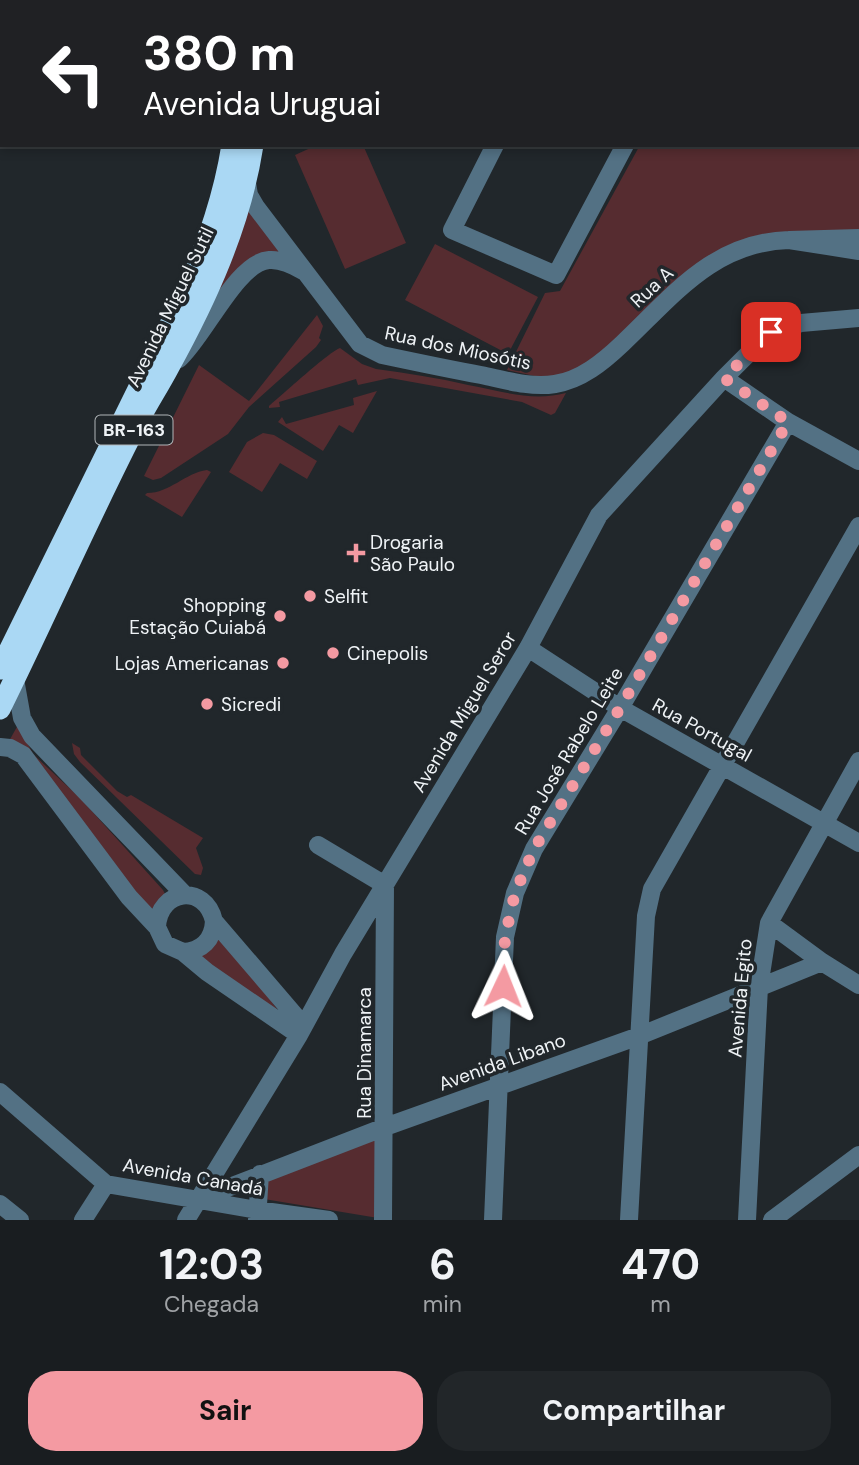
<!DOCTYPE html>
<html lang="pt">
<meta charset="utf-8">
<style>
body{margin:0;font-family:"DM Sans",sans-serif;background:#222629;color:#f1f3f6;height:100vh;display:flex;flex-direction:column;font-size:26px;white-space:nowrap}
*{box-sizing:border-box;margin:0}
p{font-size:23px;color:#9fa2a5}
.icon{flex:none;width:38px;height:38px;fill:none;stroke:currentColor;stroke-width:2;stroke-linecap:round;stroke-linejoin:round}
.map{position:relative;height:1220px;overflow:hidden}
.side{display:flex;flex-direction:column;background:#191d20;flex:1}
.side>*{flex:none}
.banner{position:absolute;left:0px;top:0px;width:859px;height:147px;box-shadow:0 4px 10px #0003,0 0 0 2px #373b3e;background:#202124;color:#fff;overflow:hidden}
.pin{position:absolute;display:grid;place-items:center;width:60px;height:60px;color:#fff;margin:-30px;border-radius:14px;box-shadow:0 4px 10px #0006}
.me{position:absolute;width:77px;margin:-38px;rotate:2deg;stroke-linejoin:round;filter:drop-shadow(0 0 5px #0008)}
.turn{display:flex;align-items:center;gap:24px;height:147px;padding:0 28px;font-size:32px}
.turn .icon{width:91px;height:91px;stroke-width:2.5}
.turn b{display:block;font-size:49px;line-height:60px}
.eta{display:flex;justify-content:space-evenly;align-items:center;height:119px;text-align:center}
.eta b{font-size:42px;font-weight:700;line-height:49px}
.action{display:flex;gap:14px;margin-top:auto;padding:14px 28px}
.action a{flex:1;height:80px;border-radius:28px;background:#f49aa2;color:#111;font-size:28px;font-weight:700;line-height:80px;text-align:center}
.action a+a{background:#222629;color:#f1f3f6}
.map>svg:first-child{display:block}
.green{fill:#562c30}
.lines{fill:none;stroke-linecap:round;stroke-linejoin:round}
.minor{stroke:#537184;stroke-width:18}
.highway{stroke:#aad8f4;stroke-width:21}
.route{stroke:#f49aa2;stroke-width:12;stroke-dasharray:0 21.6}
.poi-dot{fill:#f49aa2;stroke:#21272b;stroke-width:2.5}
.labels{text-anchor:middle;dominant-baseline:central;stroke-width:7;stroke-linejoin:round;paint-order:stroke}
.shield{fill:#21272b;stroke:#b1b6b9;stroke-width:2}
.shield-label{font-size:18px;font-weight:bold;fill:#eff3f6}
.street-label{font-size:19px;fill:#eff3f6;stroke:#21272b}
.poi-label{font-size:19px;fill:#eff3f6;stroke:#21272b;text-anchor:start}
</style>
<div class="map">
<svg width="859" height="1220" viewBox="0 0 859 1220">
<rect width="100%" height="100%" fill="#21272b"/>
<path class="green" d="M859,16V230L754,237L603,353L566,375L539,377L507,370L545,293L560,291L640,145H858Z
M317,145H363L406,243L345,269L295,155Z
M249,208L288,258L267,255L199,328Z
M435,244L538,297L508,354L405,300Z
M317,315L323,326L319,338L321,340L316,347L249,407L228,434L161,478L153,480L144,476L199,365L249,401Z
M340,348L362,364L376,369C407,373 438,378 468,385C501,391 532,402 566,393L555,413L551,415L522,402L390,378L358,385L356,379L279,402L280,407L269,408V406C281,396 330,351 340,348Z
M377,391L353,433L339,425L323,451L278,422L282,417L286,424L354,405L353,398Z
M263,433L274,435L317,461L307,479L280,463L262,492L229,472L247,442Z
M207,470L211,472L182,517L145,495L147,493C170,493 185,473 207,470Z
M18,725L33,754L80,798L163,890L165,894L152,909L149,910L9,741Z
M72,743L80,748L81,755L117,791L127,797L131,795L203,838L196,848L203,868L201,875L195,874L80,762L74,754Z
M216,937L225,939L277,1009L275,1012L202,958V953Z
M381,1133L378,1218L264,1199L263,1176Z"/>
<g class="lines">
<path class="minor" d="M552,0L556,2
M701,2L702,0
M495,145L452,230L556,275L625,145
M247,183L249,195L256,207L360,344L382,355C415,362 448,369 481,375C505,380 530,388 555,384C581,380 603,362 622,344C673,296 713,242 789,240
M859,238L789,240L859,251
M179,359C204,337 237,262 269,260C282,259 294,266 305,272
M724,378L788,422L859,461
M528,648L620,708L859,843
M15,679L22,718L32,736L185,895
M0,747L10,748L23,755L129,897L157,927L165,944L183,952L207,972L299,1035
M318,845L385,885L383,1220
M769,923L822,962L859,985
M157,927C159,889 205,883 214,921L304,1026
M183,952C202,951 213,940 214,921
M0,1092L106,1184L257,1210L329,1220
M196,1200L385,1127L639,1036L822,962
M0,1204L20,1220
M83,1220L106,1184
M186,1220L299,1035L343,954L528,648L599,515L724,378L770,332L801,323L859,318
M257,1220L260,1174
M493,1220L505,937L515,893L534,849L620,708L788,422
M629,1220L646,916L652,889L859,526
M747,1220L759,987L769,923L859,761
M772,1220L859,1155"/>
<path class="highway" d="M229,0V2
M250,0V2
M0,669L188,288C208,241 224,196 232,145
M0,709C47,614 89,517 138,422C147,404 159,386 169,367C207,298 241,224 253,145"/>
</g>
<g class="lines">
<path class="route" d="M503,986L505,937L515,893L534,849L620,708L788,422L724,378L771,332"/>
</g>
<g class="poi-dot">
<path d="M352.5 542.5h7v7h7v7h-7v7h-7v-7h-7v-7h7z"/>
<circle cx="310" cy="596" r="7"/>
<circle cx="280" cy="616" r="7"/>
<circle cx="333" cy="653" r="7"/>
<circle cx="283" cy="663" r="7"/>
<circle cx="207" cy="704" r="7"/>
</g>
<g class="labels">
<rect class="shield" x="95.5" y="415.5" width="77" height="29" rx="5"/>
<g class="shield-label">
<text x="134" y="430">BR-163</text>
</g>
<g class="street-label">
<text transform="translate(652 287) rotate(-43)">Rua A</text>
<text transform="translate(170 307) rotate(-64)">Avenida Miguel Sutil</text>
<text transform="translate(458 348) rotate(12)">Rua dos Miosótis</text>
<text transform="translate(464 712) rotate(-59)">Avenida Miguel Seror</text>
<text transform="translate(702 730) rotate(29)">Rua Portugal</text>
<text transform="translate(569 751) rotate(-59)">Rua José Rabelo Leite</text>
<text transform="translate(740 998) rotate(-85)">Avenida Egito</text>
<text transform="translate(364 1053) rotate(-90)">Rua Dinamarca</text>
<text transform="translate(502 1062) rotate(-20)">Avenida Libano</text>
<text transform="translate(193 1177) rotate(10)">Avenida Canadá</text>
</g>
<g class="poi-label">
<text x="370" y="542">Drogaria<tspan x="370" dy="22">São Paulo</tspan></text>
<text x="324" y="596">Selfit</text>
<text x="266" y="605" text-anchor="end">Shopping<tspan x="266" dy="22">Estação Cuiabá</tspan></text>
<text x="347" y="653">Cinepolis</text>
<text x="269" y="663" text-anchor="end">Lojas Americanas</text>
<text x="221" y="704">Sicredi</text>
</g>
</g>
</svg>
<div class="pin" style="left:771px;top:332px;background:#d93025"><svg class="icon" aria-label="arrive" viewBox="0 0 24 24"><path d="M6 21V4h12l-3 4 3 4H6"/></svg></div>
<svg class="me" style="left:503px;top:986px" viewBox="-20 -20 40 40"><path d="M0-17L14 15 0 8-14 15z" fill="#f49aa2" stroke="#fff" stroke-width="4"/></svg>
<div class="banner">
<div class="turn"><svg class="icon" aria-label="left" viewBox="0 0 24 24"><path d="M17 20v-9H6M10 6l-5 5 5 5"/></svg><div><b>380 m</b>Avenida Uruguai</div></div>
</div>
</div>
<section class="side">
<div class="eta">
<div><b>12:03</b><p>Chegada</p></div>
<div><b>6</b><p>min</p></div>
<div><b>470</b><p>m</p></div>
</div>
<div class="action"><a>Sair</a><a>Compartilhar</a></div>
</section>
